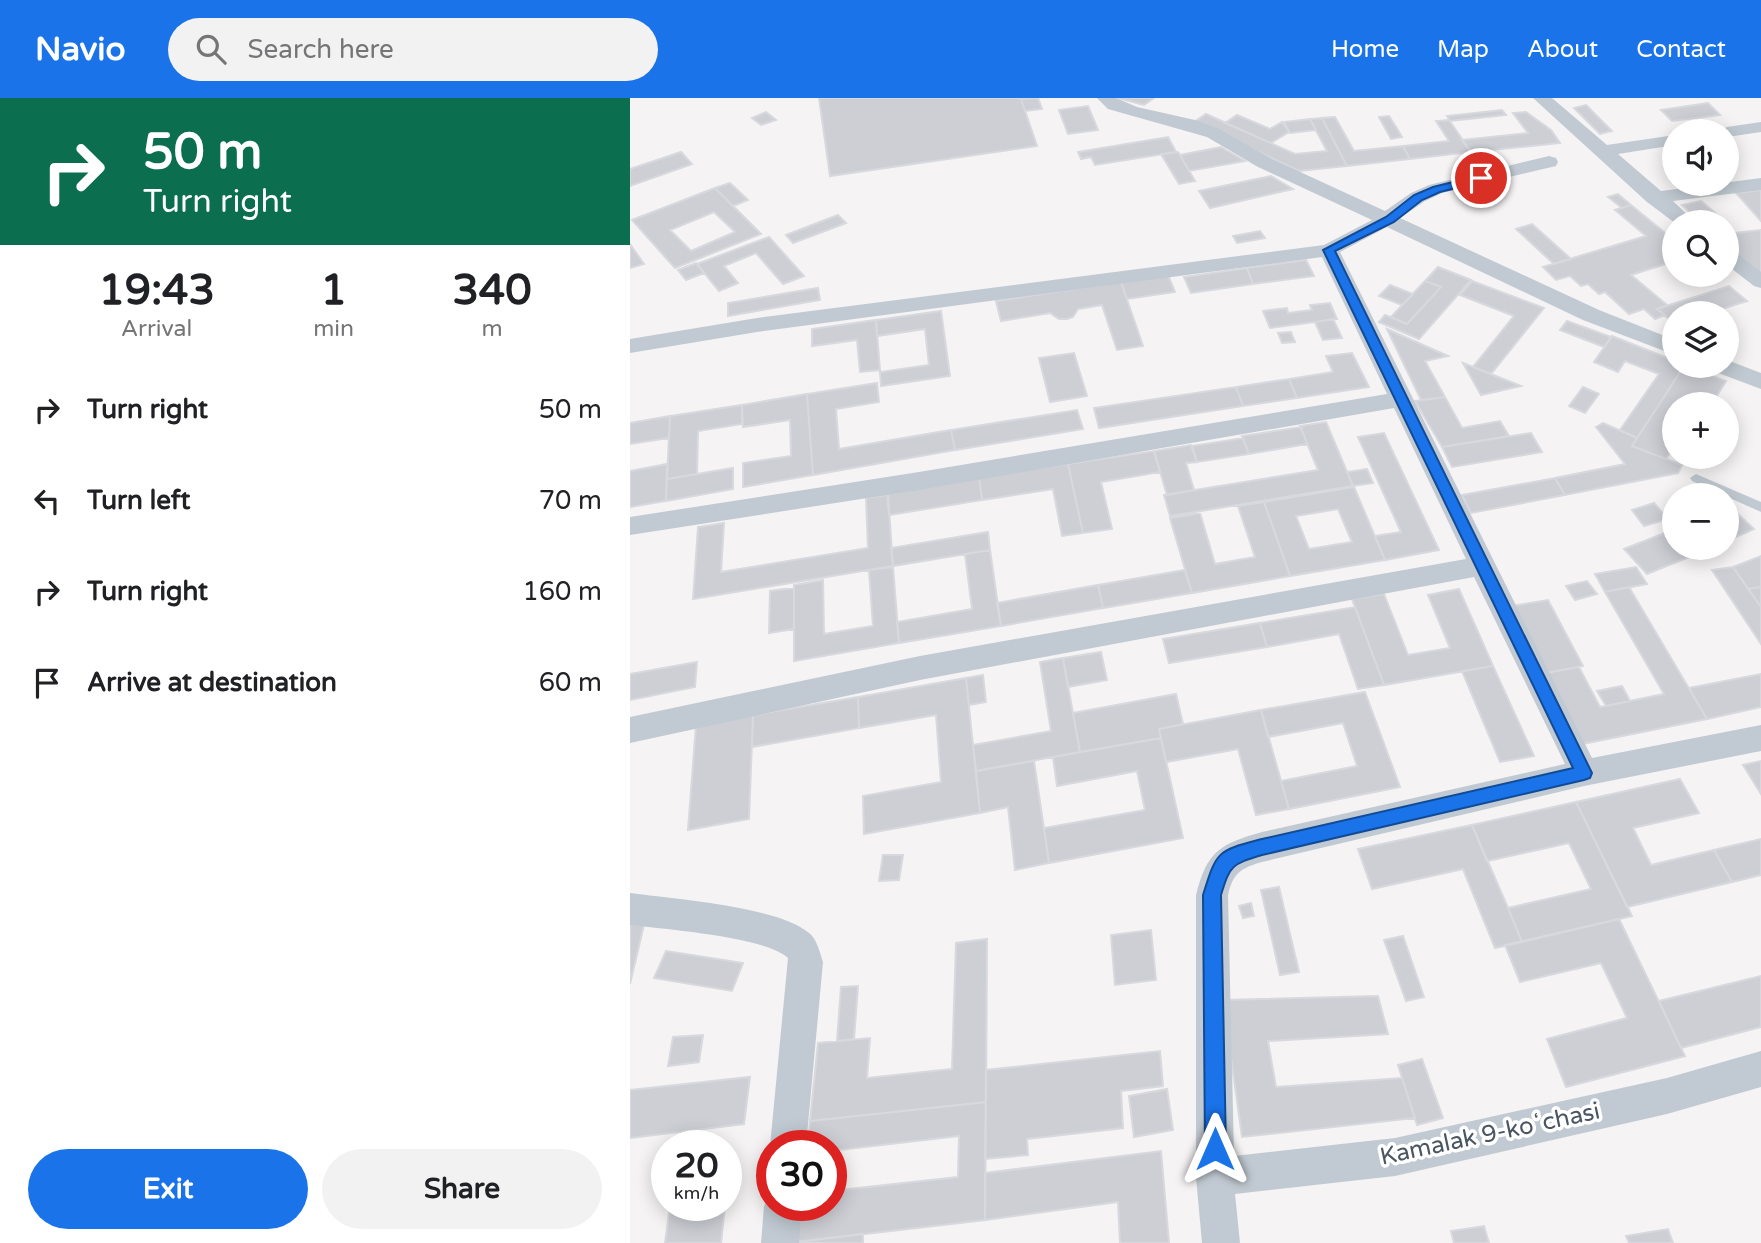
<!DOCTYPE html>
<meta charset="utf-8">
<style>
body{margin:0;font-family:"Varela Round",sans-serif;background:#f2f2f2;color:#202124;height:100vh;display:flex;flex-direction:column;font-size:26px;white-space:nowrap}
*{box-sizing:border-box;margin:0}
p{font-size:23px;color:#757577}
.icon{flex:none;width:38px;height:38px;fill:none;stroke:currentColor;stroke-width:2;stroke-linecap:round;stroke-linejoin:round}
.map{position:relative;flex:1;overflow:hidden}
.details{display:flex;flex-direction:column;background:#fff;width:630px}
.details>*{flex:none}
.top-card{background:#0b6e4f;color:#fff;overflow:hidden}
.buttons{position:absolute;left:1032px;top:21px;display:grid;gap:14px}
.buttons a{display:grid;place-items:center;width:77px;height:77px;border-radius:50%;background:#fff;box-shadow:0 4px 18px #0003;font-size:35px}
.speed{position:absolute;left:21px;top:1032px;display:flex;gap:14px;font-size:35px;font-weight:700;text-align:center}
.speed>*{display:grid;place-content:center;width:91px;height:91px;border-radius:50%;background:#fff;box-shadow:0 4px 18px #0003;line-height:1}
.speed small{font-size:18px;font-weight:400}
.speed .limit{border:10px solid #d22;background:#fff;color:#111}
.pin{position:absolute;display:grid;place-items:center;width:60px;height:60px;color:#fff;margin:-30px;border:4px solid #fff;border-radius:50%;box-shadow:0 2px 7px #0007}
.me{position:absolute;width:77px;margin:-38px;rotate:0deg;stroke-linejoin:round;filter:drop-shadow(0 0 5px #0008)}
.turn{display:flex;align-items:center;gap:24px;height:147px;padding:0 28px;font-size:32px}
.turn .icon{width:91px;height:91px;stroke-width:2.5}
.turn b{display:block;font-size:49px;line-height:60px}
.eta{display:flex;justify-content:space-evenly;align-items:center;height:119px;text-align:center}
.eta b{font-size:42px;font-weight:700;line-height:49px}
.action{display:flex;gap:14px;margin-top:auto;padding:14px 28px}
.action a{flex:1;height:80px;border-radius:42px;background:#1a73e8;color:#fff;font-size:28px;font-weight:700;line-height:80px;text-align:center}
.action a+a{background:#f2f2f2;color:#202124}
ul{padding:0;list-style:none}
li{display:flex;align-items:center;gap:21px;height:91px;padding:0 28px}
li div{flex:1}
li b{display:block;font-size:26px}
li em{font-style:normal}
header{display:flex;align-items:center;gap:42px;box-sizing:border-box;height:98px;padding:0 35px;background:#1a73e8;color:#fff}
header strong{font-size:33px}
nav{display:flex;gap:38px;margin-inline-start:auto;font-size:24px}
.search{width:490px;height:63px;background:#f2f2f2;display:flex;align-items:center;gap:18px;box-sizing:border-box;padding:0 24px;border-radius:38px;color:#757577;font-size:26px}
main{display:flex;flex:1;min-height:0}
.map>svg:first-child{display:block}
.building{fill:#cdcfd5;stroke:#d7d9de;stroke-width:2;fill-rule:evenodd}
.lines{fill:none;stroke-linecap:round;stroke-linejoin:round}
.service{fill:#c1cad2;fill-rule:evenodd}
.minor{fill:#c1cad2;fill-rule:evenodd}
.route{fill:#1a73e8;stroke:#114b97;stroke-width:2}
.labels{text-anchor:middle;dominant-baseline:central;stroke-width:7;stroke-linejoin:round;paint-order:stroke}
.near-street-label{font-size:24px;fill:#4a5661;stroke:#fff}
</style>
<header>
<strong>Navio</strong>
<div class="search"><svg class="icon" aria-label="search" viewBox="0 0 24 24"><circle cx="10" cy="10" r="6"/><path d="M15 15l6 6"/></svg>Search here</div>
<nav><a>Home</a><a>Map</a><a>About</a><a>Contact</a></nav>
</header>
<main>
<section class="details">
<div class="top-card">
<div class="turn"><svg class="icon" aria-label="right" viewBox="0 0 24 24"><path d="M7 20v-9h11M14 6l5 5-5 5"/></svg><div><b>50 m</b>Turn right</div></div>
</div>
<div class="eta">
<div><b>19:43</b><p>Arrival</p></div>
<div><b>1</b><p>min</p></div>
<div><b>340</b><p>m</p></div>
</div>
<ul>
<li><svg class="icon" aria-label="right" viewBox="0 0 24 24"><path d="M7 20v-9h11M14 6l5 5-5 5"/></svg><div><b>Turn right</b></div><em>50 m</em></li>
<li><svg class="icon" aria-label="left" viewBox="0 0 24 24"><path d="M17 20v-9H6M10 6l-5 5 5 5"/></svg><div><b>Turn left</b></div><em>70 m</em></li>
<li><svg class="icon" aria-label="right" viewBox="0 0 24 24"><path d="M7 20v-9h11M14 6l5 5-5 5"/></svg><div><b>Turn right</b></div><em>160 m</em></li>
<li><svg class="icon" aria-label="arrive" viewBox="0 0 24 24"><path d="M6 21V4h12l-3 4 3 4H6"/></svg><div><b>Arrive at destination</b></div><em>60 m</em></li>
</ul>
<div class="action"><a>Exit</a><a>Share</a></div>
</section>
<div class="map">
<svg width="1131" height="1145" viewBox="0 0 1131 1145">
<rect width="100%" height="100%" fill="#f5f3f3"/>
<path class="building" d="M189,0H388L391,1L407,48L200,78Z
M408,0L412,11L395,13L391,1Z
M488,0H524L514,7Z
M1078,5L1090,17L1042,23L1031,12Z
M956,7L982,33L970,36L944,10Z
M458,8L468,32L438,36L429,12Z
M872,12L876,17L820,23L817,18Z
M136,14L146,22L131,27L122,20Z
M896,14L921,32L930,45L841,54L832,42L898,35L883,15Z
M576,16L665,56L697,53L680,21L692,20L717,68L669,73L564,24Z
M607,17L640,31L652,24L659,34L641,45L595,25Z
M759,18L768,32L772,39L761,41L749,19Z
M705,19L724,53L773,48L780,61L717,68L692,20Z
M680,21L686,32L660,35L654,24Z
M819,22L841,54L780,61L773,48L819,43L806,23Z
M538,39L546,54L465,67L461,59L451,61L448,54Z
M591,49L615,63L559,73L550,57Z
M51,54L62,66L0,88V71Z
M548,54L550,57L565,83L549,86L531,56Z
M641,78L663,91L580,110L569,93Z
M100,85L118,102L103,108L85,90Z
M85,90L131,136L45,170L2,122ZM84,114L105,134L61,153L40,132Z
M1131,92V123L1106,95Z
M988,96L1001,107L992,110L978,99Z
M1071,103L1096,124H1070L1052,107Z
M1001,107L1045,143V163L1001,177L1037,207L1027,211L1035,217L1025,221L1014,211L999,216L975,194L969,196L958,186L951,188L940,178L926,182L913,169L1016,138L985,112Z
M208,117L216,125L163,145L156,137Z
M902,126L941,161L924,166L886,131Z
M1131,132V178L1097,149V136Z
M630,133L635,140L607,145L603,138Z
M139,139L174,178L153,186L126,155L94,168L108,185L89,193L67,166Z
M0,146L14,166L0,170Z
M676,162L684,178L623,186L617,170Z
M66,165L74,175L56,182L48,172Z
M808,169L841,182L789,241L749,224L755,217L777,226L811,189L795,183Z
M617,170L623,186L561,195L554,179Z
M538,177L545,194L497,201L491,184Z
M795,183L811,189L777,226L761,219Z
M842,183L914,210L861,276L843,269L884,218L830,197Z
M491,184L513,248L487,252L472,207L448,211L443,219L437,221H429L420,215L371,223L366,203Z
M760,187L783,196L772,207L749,198Z
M1099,188L1117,203L1079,215H1045V226L1027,211Z
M188,190L190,202L98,218V205Z
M700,205L707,221L640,230L633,213L657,210L658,215L682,212L680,207Z
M311,213L320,278L251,288L250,274L299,267L295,231L247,238L246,222Z
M703,221L712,240L693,242L685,224Z
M246,222L250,272L230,274L227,242L182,248V231Z
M937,223L981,239L974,249L930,232Z
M757,231L818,258L795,263L815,299L791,302Z
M661,234L665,244L652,245L648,235Z
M982,238L1045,263V268H1054L1007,340L990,332L1029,276L995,263L988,274L964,264Z
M444,255L457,298L420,304L409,260Z
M722,255L739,289L667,300L659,281L703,274L696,258Z
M833,265L843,269L891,288L851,297Z
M1054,268L1096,283L1086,299L1076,295L1069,306H1045V347L1036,361L1002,348Z
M659,281L667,300L613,308L606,289Z
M247,285L249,304L206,311L209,351L321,332L325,352L183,377L177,296Z
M606,289L613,308L469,330L464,310Z
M953,289L969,296L955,315L939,308Z
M177,296L183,377L113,389V365L161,358L160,322L113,329L112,307Z
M815,299L832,330L870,323L879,338L812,349L785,303Z
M112,307V326L68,333L67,376L37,381L40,318Z
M447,312L453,331L325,352L321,332Z
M40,318L39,340L0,346V325Z
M696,324L723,388L540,418L534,397L688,372L670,328Z
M973,325L1007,340L1002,348L1052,367L1048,375L935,397L925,380L995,366L966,329Z
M671,329L677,346L619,356L612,338Z
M754,335L809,452L755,462L745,438L771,434L728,339Z
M901,335L912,354L822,369L812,349Z
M613,340L619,356L567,364L562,348Z
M561,347L567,364L556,365L564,392L537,397L524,353Z
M524,353L530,374L471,384L482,431L453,435L438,366Z
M37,366L36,403L0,409V373Z
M438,366L453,435L432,438L423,391L352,402L349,379Z
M103,370V391L36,403L37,381Z
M737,371L743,385L723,388L717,374Z
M349,379L352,402L259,417L257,394Z
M925,380L935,397L841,415L832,397Z
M724,389L755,462L660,478L634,404ZM708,411L722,444L679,451L666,418Z
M258,397L263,468L63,501L68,429L94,425L91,474L238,450L236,400Z
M634,404L660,478L562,495L540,420L570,415L585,466L625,459L608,408Z
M1024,405L1038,421L1014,428L1002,412Z
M1097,406L1124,431L1097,443Z
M1045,431V450H1081L1017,476L994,451Z
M358,434L360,452L263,468L261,450Z
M360,452L371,528L269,545L267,524L342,511L335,456Z
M1131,458V489L1118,491L1103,469Z
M263,469L269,545L164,563V487L193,482L194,536L243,528L239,472Z
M1006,469L1017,486L975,494L965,476Z
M1103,469L1131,509V546L1082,472Z
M555,472L562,495L473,510L468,487Z
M957,483L967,496L945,502L936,488Z
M468,487L473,510L371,528L367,505Z
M999,489L1077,621L952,646L916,575L949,569L970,609L1034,596L975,494Z
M1131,489V509L1118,491Z
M164,490V531L139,535L140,493Z
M829,491L863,568L754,587L722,501L754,496L778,557L820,550L798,497Z
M918,502L953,568L916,575L882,508Z
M725,509L754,587L728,591L709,536L637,549L630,525Z
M630,525L637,549L539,565L533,541Z
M471,554L477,582L438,589L433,560Z
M433,560L450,654L346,673L343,647L421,633L410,564Z
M67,564L65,589L0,602V576Z
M863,568L904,658L870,664L832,573Z
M1131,576V609L1077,621L1059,590Z
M353,577L356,604L339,607L336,580Z
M336,580L350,715L234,736L233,698L311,684L306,617L229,630L228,599Z
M992,588L1000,603L976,608L967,593Z
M735,594L770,689L659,711L651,683L727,668L713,625L638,639L631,612Z
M546,596L553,626L529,631L531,640L450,654L443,615Z
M228,599L229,630L122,649L123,617Z
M631,612L659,711L626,717L608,651L536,664L529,631Z
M123,617L119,721L58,732L66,627Z
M531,640L553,740L419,765L414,730L515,712L507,673L427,688L423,659Z
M404,663L419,765L385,772L378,709L350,715L346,673Z
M1131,663V696L1113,667Z
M1050,681L1069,715L1003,730L1021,767L1084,752L1102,784L997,809L946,704Z
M946,704L1002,818L892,844L878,810L961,791L939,745L857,763L842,727Z
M842,727L878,810L892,844L865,850L833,771L742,791L728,751Z
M1131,741V777L1102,784L1084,752Z
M253,757H273L269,782L249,783Z
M649,789L669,874L650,877L631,792Z
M621,805L624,818L613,820L609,808Z
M989,821L1055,958L936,989L917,941L997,920L971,865L890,884L875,847Z
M0,826L14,827L0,886Z
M521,832L526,882L485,887L481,837Z
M773,838L794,899L776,903L754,842Z
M357,841L356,1004L180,1023L188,945L240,940L237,980L322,971L326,845Z
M36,853L113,865L102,893L24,880Z
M1131,878V929L1051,950L1029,903Z
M228,888L224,941L207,943L211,889Z
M748,898L758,936L638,943L646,989L772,980L785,1020L612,1039L593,902Z
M73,937L69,964L38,968L43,939Z
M530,953L533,988L491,993L493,1030L397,1041L398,1057L355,1061L356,972Z
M792,961L813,1020L787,1027L768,967Z
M120,979L114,1026L0,1040V992Z
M537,991L543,1032L504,1039L499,998Z
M356,1004L355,1122L166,1144L170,1108H201V1093L328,1079L329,1038L201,1053V1048H178L180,1023Z
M531,1053L539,1145H490L488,1104L355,1122V1075Z
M40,1108H95L91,1145H35Z
M854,1128L859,1145H824L821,1133Z
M1038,1131L1043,1145H999L996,1138Z
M233,1136V1145H166V1144Z"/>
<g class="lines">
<path class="service" d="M1066,376L1131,404V414L1062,383L1060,380Z"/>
<path class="minor" d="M467,0H486L507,9L565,22L589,31L642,61L755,113L781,95L799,87L919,58L926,60L928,64L926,68L812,95L795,103L770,120L969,212L1045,242V257L953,222L757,129L710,154L962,660L1131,627V653L954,688L632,764C611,770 603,775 598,797L604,1058L765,1040L1037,980L1131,953V989L1037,1016L765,1078L605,1096L610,1145H572L566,1079V797C577,753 590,746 632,734L935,666L844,479L290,582L0,645V619L290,558L836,461L764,310L289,392L0,437V419L289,374L757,296L692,159L127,234L0,255V241L127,220L694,147L742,122L628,69L577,39L478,11Z
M903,0H922L977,47L1045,37V47L988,56L1031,93L1131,80V92L1043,103L1065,124L1045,125L1017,104Z
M1131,24V34L1097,39V33H1089L1097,29Z
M1097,151L1104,153L1131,174V190L1124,188L1097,167Z
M1097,262L1131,275V291L1083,273L1080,268H1097Z
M0,795C43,801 147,808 179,835C187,841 190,855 193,864L176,1048H142V1053L140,1048L158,860C136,839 34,831 0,827Z
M142,1094V1108H172L169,1145H131L134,1108Z"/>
</g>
<path class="route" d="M851,77L857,80L855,83L810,94L792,102L764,124L705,153L962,675L960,680L954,682L632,757C602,766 600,767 591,797L596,1051L592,1059L585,1062L578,1059L575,1051L573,797C587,752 587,753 632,741L943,670L693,152L756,119L784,97L803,89Z"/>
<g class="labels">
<g class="near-street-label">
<text transform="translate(860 1036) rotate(-12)">Kamalak 9-koʻchasi</text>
</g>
</g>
</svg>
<div class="buttons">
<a><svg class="icon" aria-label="sound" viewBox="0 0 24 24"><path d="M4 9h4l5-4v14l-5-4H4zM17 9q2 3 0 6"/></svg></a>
<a><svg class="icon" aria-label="search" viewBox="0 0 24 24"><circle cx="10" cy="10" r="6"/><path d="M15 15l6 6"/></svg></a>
<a><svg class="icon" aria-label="layers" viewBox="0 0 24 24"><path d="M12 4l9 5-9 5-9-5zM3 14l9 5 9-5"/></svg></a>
<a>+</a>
<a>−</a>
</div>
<div class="speed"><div>20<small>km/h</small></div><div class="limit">30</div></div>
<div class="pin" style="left:851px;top:80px;background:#d93025"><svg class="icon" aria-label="arrive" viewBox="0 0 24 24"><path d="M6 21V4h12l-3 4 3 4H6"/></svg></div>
<svg class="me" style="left:585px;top:1051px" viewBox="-20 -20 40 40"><path d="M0-17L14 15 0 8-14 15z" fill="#1a73e8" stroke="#fff" stroke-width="4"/></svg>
</div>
</main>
